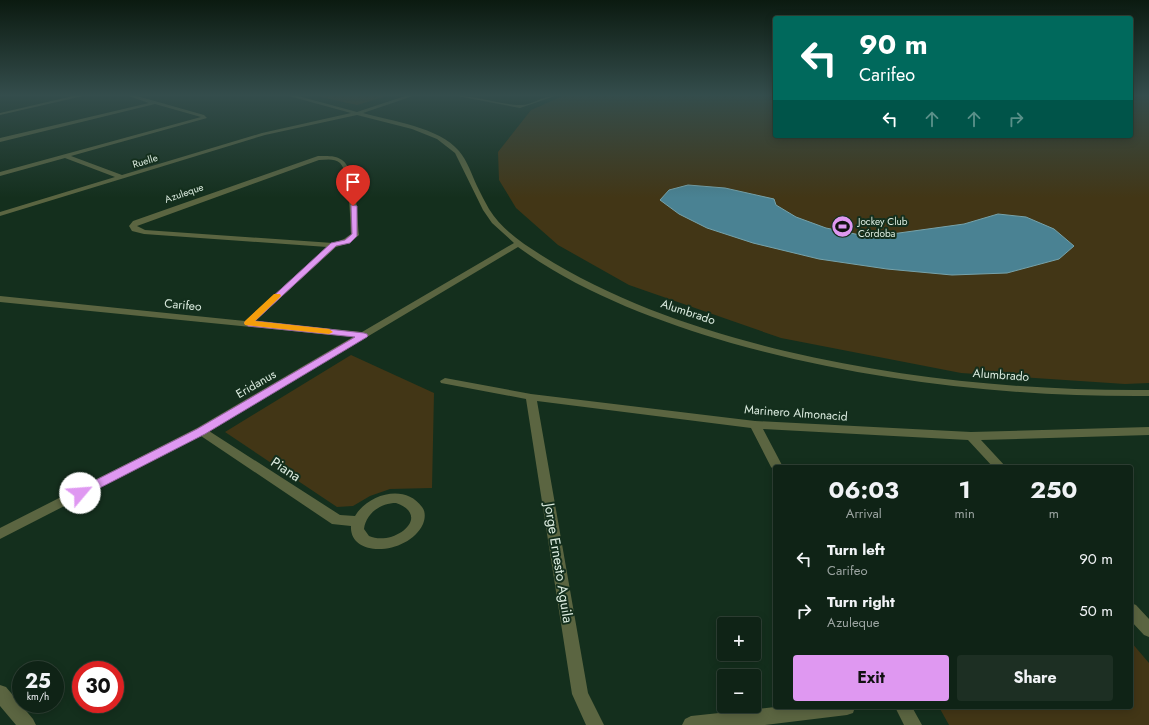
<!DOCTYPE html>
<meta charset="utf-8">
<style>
body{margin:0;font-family:Jost,sans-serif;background:#1d2f23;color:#f1f3f6;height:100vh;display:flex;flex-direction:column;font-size:15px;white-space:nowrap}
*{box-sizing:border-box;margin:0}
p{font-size:13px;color:#9ba4a1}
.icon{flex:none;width:22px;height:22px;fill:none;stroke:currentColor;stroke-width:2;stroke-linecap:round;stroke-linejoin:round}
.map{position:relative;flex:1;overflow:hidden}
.drawer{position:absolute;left:773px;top:465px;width:360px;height:244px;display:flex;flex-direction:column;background:#0f2316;border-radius:4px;box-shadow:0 2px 10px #0003,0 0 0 1px #2f4035}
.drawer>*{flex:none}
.banner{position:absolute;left:773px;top:16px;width:360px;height:122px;border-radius:4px;box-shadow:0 2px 10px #0003,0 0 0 1px #2f4035;background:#00695c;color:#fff;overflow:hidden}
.buttons{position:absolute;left:717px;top:617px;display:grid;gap:8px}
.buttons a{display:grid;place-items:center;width:44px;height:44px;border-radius:4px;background:#0f2316;box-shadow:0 2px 10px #0003,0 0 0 1px #2f4035;font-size:20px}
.speed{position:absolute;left:12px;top:661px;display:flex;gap:8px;font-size:20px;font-weight:700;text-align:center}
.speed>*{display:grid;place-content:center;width:52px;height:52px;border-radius:50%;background:#0f2316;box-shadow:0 2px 10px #0003,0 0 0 1px #2f4035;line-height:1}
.speed small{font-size:10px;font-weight:400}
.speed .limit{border:6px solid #d22;background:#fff;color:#111}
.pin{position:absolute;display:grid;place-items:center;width:34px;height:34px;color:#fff;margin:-41px -17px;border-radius:50% 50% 50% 0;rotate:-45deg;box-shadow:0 0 4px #0007}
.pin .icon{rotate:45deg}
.me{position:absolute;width:44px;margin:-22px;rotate:63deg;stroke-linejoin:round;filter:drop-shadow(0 0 3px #0008)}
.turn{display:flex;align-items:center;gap:14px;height:84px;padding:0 20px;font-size:18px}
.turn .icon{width:52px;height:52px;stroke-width:2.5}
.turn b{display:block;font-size:28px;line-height:34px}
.lanes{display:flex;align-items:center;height:38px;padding:0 20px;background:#0003;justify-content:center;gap:20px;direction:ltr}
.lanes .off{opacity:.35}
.eta{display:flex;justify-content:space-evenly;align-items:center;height:68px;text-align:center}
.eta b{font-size:24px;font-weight:700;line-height:28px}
.action{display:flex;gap:8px;margin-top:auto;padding:8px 20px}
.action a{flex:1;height:46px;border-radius:4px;background:#df98f1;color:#111;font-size:16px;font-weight:700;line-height:46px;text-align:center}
.action a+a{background:#1d2f23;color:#f1f3f6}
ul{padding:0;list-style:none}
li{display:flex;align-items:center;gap:12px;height:52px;padding:0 20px}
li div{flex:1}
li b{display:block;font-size:15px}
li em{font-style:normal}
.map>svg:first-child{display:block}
.green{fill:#423616}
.water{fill:#4a8293;stroke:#76a2aa}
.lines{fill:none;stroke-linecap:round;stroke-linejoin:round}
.minor{fill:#5b6541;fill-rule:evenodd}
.route{fill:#df98f1;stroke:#91639d}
.slow{fill:#f59e0b}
.labels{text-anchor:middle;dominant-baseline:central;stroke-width:4;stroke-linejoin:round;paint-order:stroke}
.far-street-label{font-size:10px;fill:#ddede1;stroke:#142f1d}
.far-poi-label{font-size:10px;fill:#ddede1;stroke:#142f1d;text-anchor:start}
.street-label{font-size:12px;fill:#ddede1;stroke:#142f1d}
.near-street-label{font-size:14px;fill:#ddede1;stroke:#142f1d}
</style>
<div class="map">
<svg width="1149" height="725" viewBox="0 0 1149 725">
<rect width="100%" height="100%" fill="#142f1d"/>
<path class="green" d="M316,96H387L357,105Z
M563,96H775V136H1131V96H1149V383L1125,384L961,373L781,338L629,285L558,245L516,208L499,180L498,152L531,110Z
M351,355L434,393L432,488L390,489L370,496L353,506L337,507L225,432Z
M1131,642L1149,663V725H949L939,707H1131Z"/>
<path class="water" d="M688,185L725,188L774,199L776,205L796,217L826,228L870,237L964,224L998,214L1026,217L1054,229L1074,246L1059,259L1007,273L952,275L887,269L819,259L753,243L707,228L679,214L660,200L669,190Z"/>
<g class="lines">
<path class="minor" d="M73,96H83L0,115V113Z
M128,96H137L204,115L207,118L71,156L122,175L262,133L351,113L289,96H298L357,112L405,96H413L363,113C391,121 439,127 459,151C467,160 472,175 477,186C481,194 485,202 489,209C501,229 522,243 541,255C616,302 699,330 785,351C905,379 1026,391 1149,390V396C1007,397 868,381 731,343C657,321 581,293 518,247L209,431L340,515L355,516C368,494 405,483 422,507C426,512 425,519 423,524C409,555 349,559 351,526L332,524L201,436L0,539V528L197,428L353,337L0,302V296L245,321L327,247L144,234L132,231L129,226L133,221L318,156C326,156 336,155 342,160C357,170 357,218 359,235L350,243L336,247L255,321L362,332L514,243L492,223L483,210L455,153L437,139L412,129L357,115L265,135L0,216V212L115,177L65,158L0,176V172L201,117L155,104L0,142V138L149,103ZM319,160C326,160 334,158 340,163C350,173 350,220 351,234L344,239L333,243L145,230L137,226ZM396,503C433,516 394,547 369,536L364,529C366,513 381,503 396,503Z
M457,96C478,96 498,104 519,105C531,106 542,96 555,96L520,108Z
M445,378L531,394L755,421L971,432L1149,427V435L981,440L1006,467H993L968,440L763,429L783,467H775V471L771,467L751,428L537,401L588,693L604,725H586L572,694L526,399L441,383L440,381Z
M1131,603L1136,605L1149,619V637L1144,635L1131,621Z
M0,685L6,687L33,719L36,725H16L0,706Z
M775,707H855L853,713L847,715L765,725H682L685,719L691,716Z
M895,707H912L922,725H904Z"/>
</g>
<linearGradient id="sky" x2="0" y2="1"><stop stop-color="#0b1a10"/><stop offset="0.48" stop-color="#344d4c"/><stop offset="1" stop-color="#344d4c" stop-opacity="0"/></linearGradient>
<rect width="1149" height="198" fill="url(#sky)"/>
<path class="route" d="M351,205L357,206V236L350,243L336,246L255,321L364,333L367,334L368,336L367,337L205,434L84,496L80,497L76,496L75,493L76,490L197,429L355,337L248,326L244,323L331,243L345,240L352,234Z"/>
<path class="slow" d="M274,294H280L281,296L255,321L329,329L333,332L329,334L245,325L244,323L245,321Z"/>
<defs>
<symbol id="stadium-disc" viewBox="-11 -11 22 22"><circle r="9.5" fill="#df98f1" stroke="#142f1d"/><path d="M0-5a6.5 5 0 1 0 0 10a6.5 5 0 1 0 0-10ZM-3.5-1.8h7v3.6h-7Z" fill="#111"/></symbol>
</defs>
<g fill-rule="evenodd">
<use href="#stadium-disc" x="830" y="214" width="25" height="25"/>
</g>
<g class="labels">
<g class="far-street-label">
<text transform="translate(145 161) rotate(-17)">Ruelle</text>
<text transform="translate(184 193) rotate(-19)">Azuleque</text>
</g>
<g class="far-poi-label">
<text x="858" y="221">Jockey Club<tspan x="858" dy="12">Córdoba</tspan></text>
</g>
<g class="street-label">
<text transform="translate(183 305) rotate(5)">Carifeo</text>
<text transform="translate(688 312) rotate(18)">Alumbrado</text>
<text transform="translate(1001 375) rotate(4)">Alumbrado</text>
<text transform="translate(256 384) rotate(-30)">Eridanus</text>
<text transform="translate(796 413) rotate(4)">Marinero Almonacid</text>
</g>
<g class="near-street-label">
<text transform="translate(286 469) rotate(33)">Piana</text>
<text transform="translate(559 563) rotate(81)">Jorge Ernesto Aguila</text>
</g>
</g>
</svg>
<div class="buttons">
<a>+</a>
<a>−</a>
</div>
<div class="speed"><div>25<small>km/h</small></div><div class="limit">30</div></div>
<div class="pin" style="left:353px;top:206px;background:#d93025"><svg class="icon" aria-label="arrive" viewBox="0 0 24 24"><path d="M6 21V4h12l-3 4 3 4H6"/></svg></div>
<svg class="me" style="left:80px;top:493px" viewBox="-20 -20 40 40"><circle r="19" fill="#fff"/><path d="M0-13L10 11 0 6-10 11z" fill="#df98f1"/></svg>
<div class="banner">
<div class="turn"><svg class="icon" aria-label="left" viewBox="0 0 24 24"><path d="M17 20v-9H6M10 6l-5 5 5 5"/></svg><div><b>90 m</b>Carifeo</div></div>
<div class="lanes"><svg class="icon" aria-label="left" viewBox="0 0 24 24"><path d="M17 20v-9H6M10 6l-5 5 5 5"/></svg><svg class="icon off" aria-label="ahead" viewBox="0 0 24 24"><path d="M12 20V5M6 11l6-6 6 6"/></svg><svg class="icon off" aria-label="ahead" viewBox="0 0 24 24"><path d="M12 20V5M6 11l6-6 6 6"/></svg><svg class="icon off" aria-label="right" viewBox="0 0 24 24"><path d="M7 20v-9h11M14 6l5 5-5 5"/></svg></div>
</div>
<section class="drawer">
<div class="eta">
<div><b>06:03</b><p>Arrival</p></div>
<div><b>1</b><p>min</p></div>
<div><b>250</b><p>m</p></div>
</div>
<ul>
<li><svg class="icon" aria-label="left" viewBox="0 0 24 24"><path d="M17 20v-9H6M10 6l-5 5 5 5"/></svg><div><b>Turn left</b><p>Carifeo</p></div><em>90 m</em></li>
<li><svg class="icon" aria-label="right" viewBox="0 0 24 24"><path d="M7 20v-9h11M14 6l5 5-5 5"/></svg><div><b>Turn right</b><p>Azuleque</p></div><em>50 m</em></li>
</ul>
<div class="action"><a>Exit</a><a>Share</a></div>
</section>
</div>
